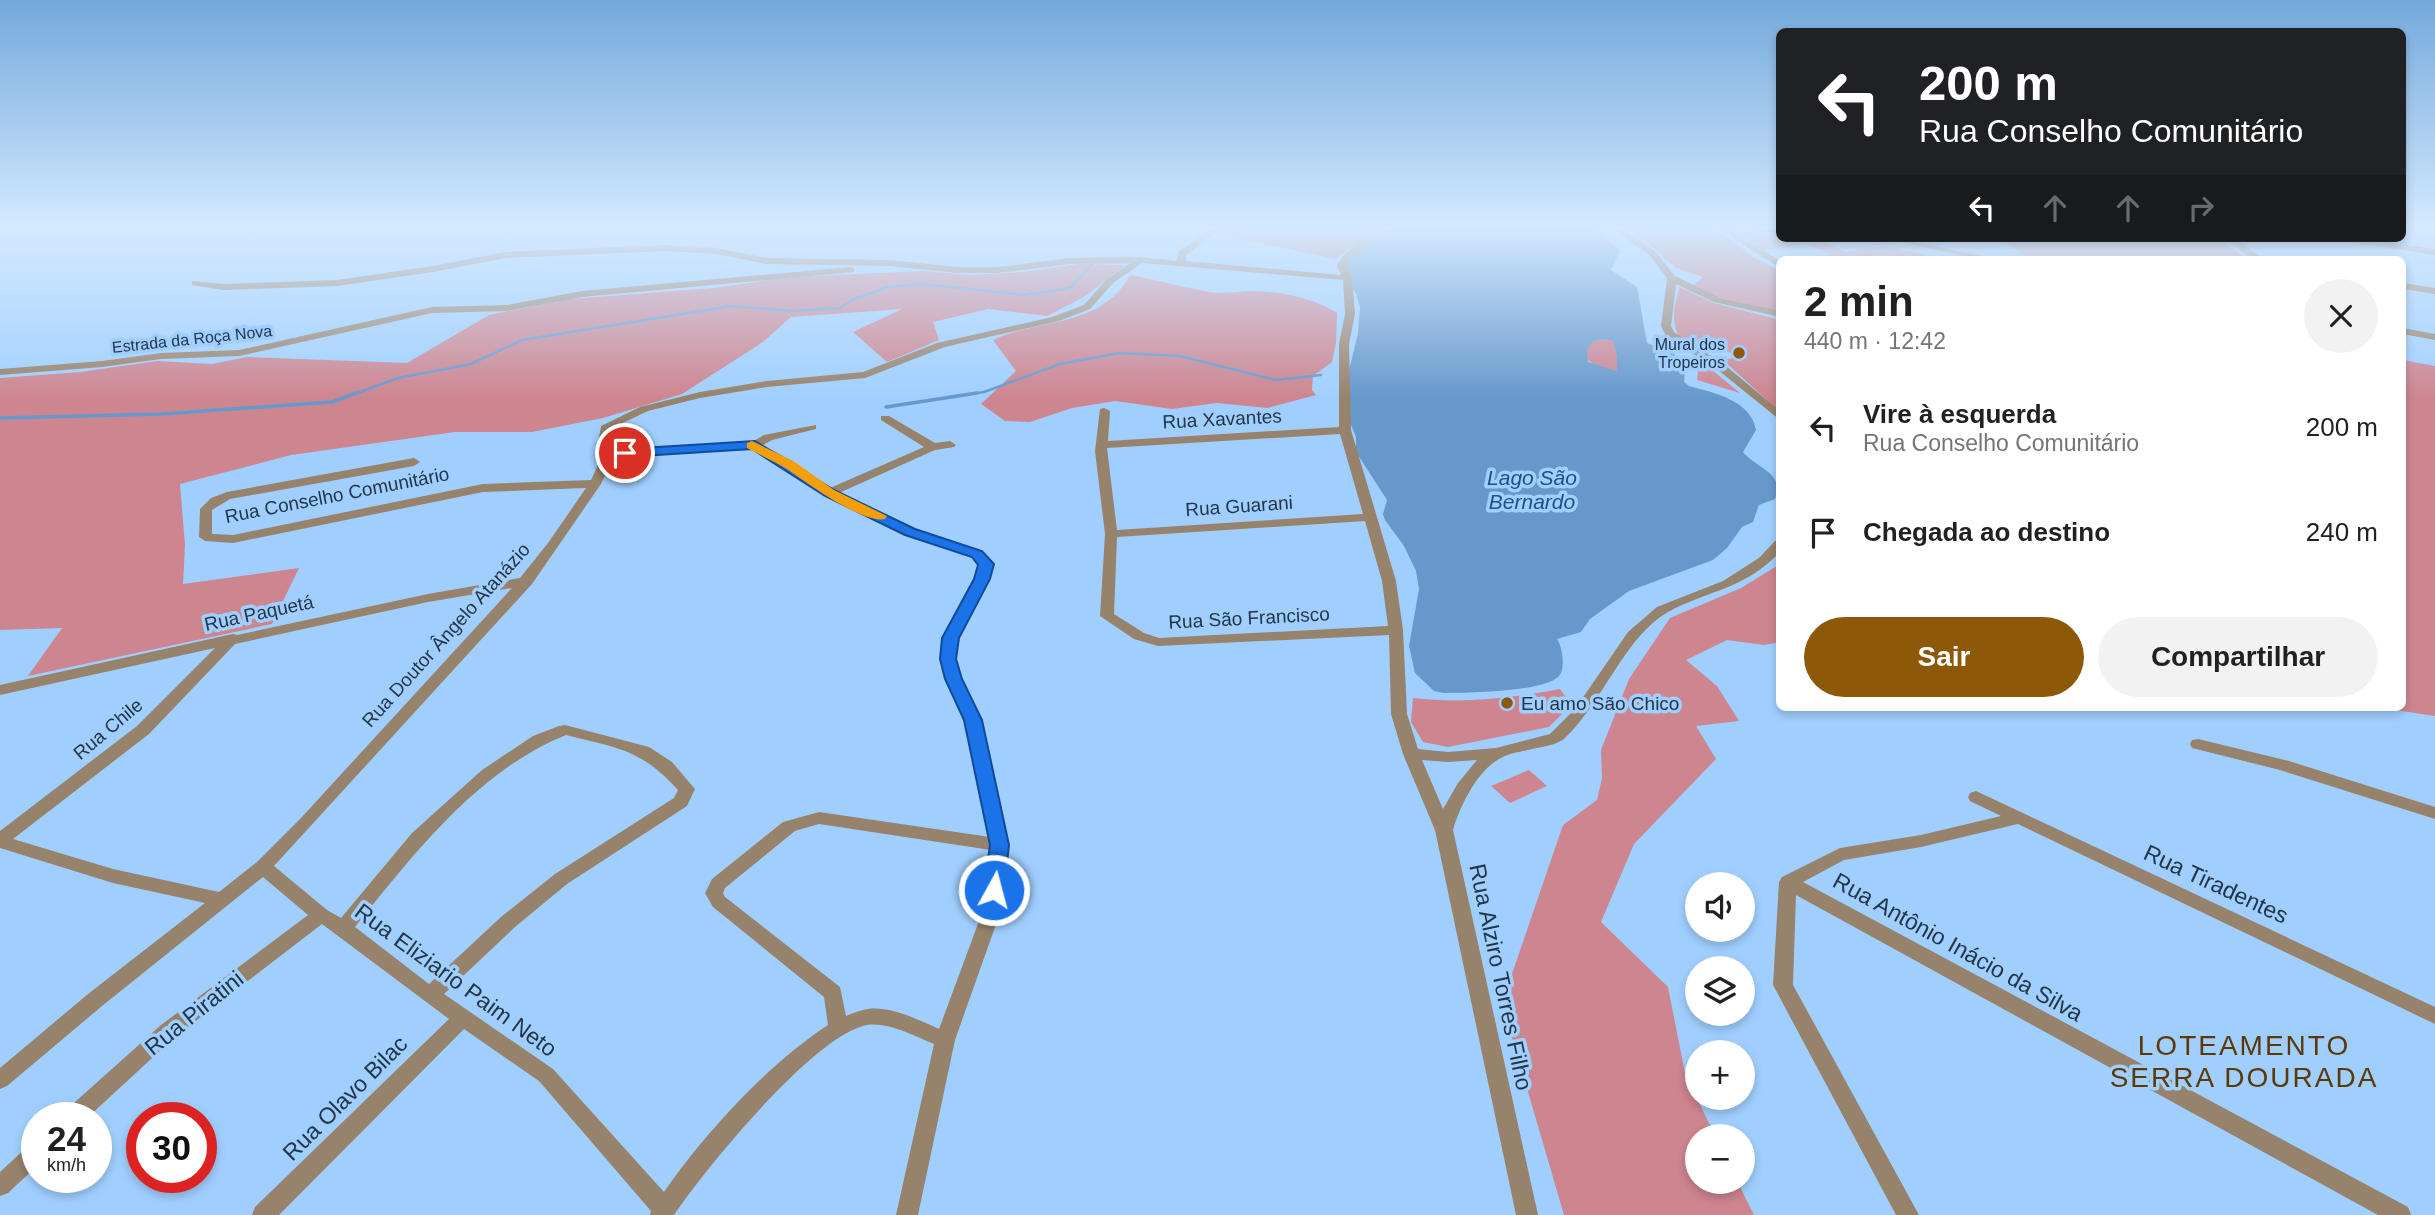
<!DOCTYPE html>
<html lang="pt">
<meta charset="utf-8">
<style>
body{margin:0;font-family:Helvetica,sans-serif;background:#f2f2f2;color:#202124;height:100vh;display:flex;flex-direction:column;font-size:26px;white-space:nowrap}
*{box-sizing:border-box;margin:0}
p{font-size:23px;color:#757577}
.icon{flex:none;width:38px;height:38px;fill:none;stroke:currentColor;stroke-width:2;stroke-linecap:round;stroke-linejoin:round}
.map{position:relative;flex:1;overflow:hidden}
.side{position:absolute;left:1776px;top:256px;width:630px;height:455px;display:flex;flex-direction:column;background:#fff;border-radius:10px;box-shadow:0 4px 10px #0003}
.side>*{flex:none}
.top-card{position:absolute;left:1776px;top:28px;width:630px;height:214px;border-radius:10px;box-shadow:0 4px 10px #0003;background:#202124;color:#fff;overflow:hidden}
.buttons{position:absolute;left:1685px;top:872px;display:grid;gap:14px}
.buttons a{display:grid;place-items:center;width:70px;height:70px;border-radius:50%;background:#fff;box-shadow:0 4px 10px #0003;font-size:35px}
.speed{position:absolute;left:21px;top:1102px;display:flex;gap:14px;font-size:35px;font-weight:700;text-align:center}
.speed>*{display:grid;place-content:center;width:91px;height:91px;border-radius:50%;background:#fff;box-shadow:0 4px 10px #0003;line-height:1}
.speed small{font-size:18px;font-weight:400}
.speed .limit{border:10px solid #d22;background:#fff;color:#111}
.pin{position:absolute;display:grid;place-items:center;width:60px;height:60px;color:#fff;margin:-30px;border:4px solid #fff;border-radius:50%;box-shadow:0 2px 7px #0007}
.me{position:absolute;width:77px;margin:-38px;rotate:7deg;stroke-linejoin:round;filter:drop-shadow(0 0 5px #0008)}
.turn{display:flex;align-items:center;gap:24px;height:147px;padding:0 28px;font-size:32px}
.turn .icon{width:91px;height:91px;stroke-width:2.5}
.turn b{display:block;font-size:49px;line-height:60px}
.lanes{display:flex;align-items:center;height:66px;padding:0 28px;background:#0003;justify-content:center;gap:35px;direction:ltr}
.lanes .off{opacity:.35}
.round{display:grid;place-items:center;flex:none;width:74px;height:74px;border-radius:37px;background:#f2f2f2}
.headline{display:flex;align-items:center;justify-content:space-between;height:119px;padding:0 28px}
h1{font-size:42px;font-weight:800;line-height:52px}
.action{display:flex;gap:14px;margin-top:auto;padding:14px 28px}
.action a{flex:1;height:80px;border-radius:42px;background:#8d5807;color:#fff;font-size:28px;font-weight:800;line-height:80px;text-align:center}
.action a+a{background:#f2f2f2;color:#202124}
ul{padding:0;list-style:none}
li{display:flex;align-items:center;gap:21px;height:105px;padding:0 28px}
li div{flex:1}
li b{display:block;font-size:26px}
li em{font-style:normal}
.map>svg:first-child{display:block}
.green{fill:#cd8590}
.water{fill:#6698cb;fill-rule:evenodd}
.lines{fill:none;stroke-linecap:round;stroke-linejoin:round}
.stream-far1{stroke:#6698cb;stroke-width:2.5}
.stream{stroke:#6698cb;stroke-width:3.5}
.canal{fill:#6698cb;fill-rule:evenodd}
.minor{fill:#97826b;fill-rule:evenodd}
.route{fill:#1a73e8;stroke:#114b97;stroke-width:2}
.slow{fill:#f59e0b}
.poi-dot{fill:#8d5807;stroke:#a0cfff;stroke-width:2.5}
.labels{text-anchor:middle;dominant-baseline:central;stroke-width:7;stroke-linejoin:round;paint-order:stroke}
.far-street-label{font-size:16px;fill:#233649;stroke:#a0cfff}
.far-poi-label{font-size:16px;fill:#233649;stroke:#a0cfff;text-anchor:end}
.street-label{font-size:19px;fill:#233649;stroke:#a0cfff}
.poi-label{font-size:19px;fill:#233649;stroke:#a0cfff;text-anchor:start}
.water-label{font-size:21px;font-style:italic;fill:#1c5283;stroke:#a0cfff}
.near-street-label{font-size:23px;fill:#233649;stroke:#a0cfff}
.near-quarter-label{font-size:28px;letter-spacing:2px;fill:#5c3803;stroke:#a0cfff}
</style>
<div class="map">
<svg width="2435" height="1215" viewBox="0 0 2435 1215">
<rect width="100%" height="100%" fill="#a0cfff"/>
<path class="green" d="M1228,228H1386L1364,239L1335,259L1218,234Z
M1625,228H1706L1729,238L1751,256L1780,271V312L1721,298L1692,287L1703,277L1676,268L1650,245Z
M1780,233V238H1820L1818,239L1846,252L1883,246L1926,255L1914,259H1816L1832,254L1806,244L1761,251L1747,238Z
M1998,238H2217L2247,259H2030Z
M1079,264L1125,265L1084,297L1047,316L988,309L933,322L939,340L887,362L853,332L902,309L791,317L763,342L682,394L603,418L532,432H455L291,455L180,484L185,545L183,584L299,568L272,624L28,676L62,628L0,630V378L80,372L157,361L212,364L247,357L407,363L489,315L569,299L714,288L789,277L923,271L971,275L1023,272Z
M1130,275C1158,280 1184,288 1210,292C1224,295 1240,291 1254,291C1283,292 1312,298 1337,313L1336,343L1332,362L1313,376L1312,390L1316,395L1267,408L1217,403L1172,409L1115,401L1072,408L1030,422L1005,421L981,404L1016,371L993,340C1040,318 1102,328 1130,275Z
M1680,287L1714,303L1780,320V412L1723,360L1738,357C1718,344 1714,354 1696,348C1668,339 1672,309 1680,287Z
M1604,339L1613,341L1617,357V371L1594,365L1586,358L1587,350L1592,341Z
M2403,360L2435,366V716L2375,707H2403Z
M1706,365L1740,393L1697,380L1698,371Z
M1780,564V642L1764,645L1727,640L1686,660L1717,686L1739,721L1696,726L1716,759L1634,844L1601,922L1668,987L1685,1073L1715,1136H1698V1181H1737L1754,1215H1564L1502,1003L1563,825L1597,800L1602,778L1601,750L1629,679L1670,618L1741,588Z
M1560,689L1571,705L1549,727L1448,747L1423,742L1411,722L1413,698C1462,704 1513,698 1560,689Z
M1529,770L1547,786L1510,803L1491,786Z"/>
<path class="water" d="M1390,228H1594L1620,250L1611,270L1637,287L1647,343L1673,353L1686,366L1684,382L1689,386C1714,393 1751,400 1756,430L1743,452C1756,468 1786,473 1775,499L1759,505L1753,522L1742,527L1727,548L1713,560L1629,591L1590,619L1581,632L1557,639C1562,646 1566,668 1559,676C1545,692 1467,693 1444,693L1434,691L1415,673L1409,646L1419,589L1416,571L1404,546L1385,520L1383,514L1387,500L1356,452V437L1348,418V375L1358,333L1360,307L1356,293L1344,280L1346,259ZM1604,339L1613,341L1617,357V371L1588,362L1587,350L1593,341Z"/>
<g class="lines">
<path class="stream-far1" d="M352,395L398,378L471,364L522,340L731,306L793,311L840,308L854,299L888,287L921,284L1024,295L1070,288L1092,264
M965,395L984,392L1060,364L1119,353L1180,356L1276,380L1321,375"/>
<path class="stream" d="M886,407L977,393
M0,418L162,414L332,402L356,393"/>
<path class="canal" d="M1723,356L1727,357V363L1682,366L1676,362L1682,358Z"/>
<path class="minor" d="M1212,228H1222L1186,255V261L1341,275L1337,266C1343,249 1379,228 1396,228L1348,260L1347,266L1352,278L1355,314L1349,344L1351,430L1396,581L1403,630L1407,714L1418,749L1448,752L1496,748L1550,734L1575,709L1628,632L1657,607L1723,581L1759,558L1775,541L1780,540V552C1745,589 1709,590 1668,612C1625,636 1602,704 1564,739C1555,746 1539,747 1528,750C1520,752 1510,753 1503,757C1478,768 1460,806 1453,830L1538,1215H1516L1435,830L1403,754L1391,714L1389,635L1158,646L1134,639L1100,616L1105,534L1095,451L1100,409L1104,408L1110,411L1108,441L1339,427V344L1345,314L1343,280L1142,263L1113,283L1090,309L1059,321L945,347L865,378L767,387L700,398L648,411L612,428L609,451L752,442L764,435L816,425V429L772,440L763,445L794,462L830,488L924,447L881,420V416H889L935,443L950,441L956,445L954,447L935,450L839,493L915,529L982,551L993,564L989,579L957,638L955,659L962,679L981,720L1009,845L1000,913L955,1040L918,1215H896L934,1044C914,1036 889,1022 867,1025C815,1034 704,1170 674,1215H650L651,1211L539,1081L464,1029L279,1215H252L255,1207L449,1019L322,924L175,1037L87,1118H62L65,1111L161,1025L308,915L263,877L102,1006L7,1086L0,1089V1068L88,994L205,903L113,883L0,848V831L137,726L215,648L0,695V685L233,634L237,635L428,594L520,578L548,543L586,488L483,492L233,543L205,541L199,537L200,509L211,498L227,492L414,458L420,462L414,466L230,499L212,510V534L233,535L483,484L591,480L599,463L597,449L601,426L640,407L700,392L767,381L863,372L937,343L1052,317L1084,305L1107,279L1130,263L1070,264L997,273H958L889,266L767,264L716,254L666,251L505,258L433,272L337,286L224,290L192,285V281L224,284L337,280L433,266L505,252L666,245L716,248L767,258L889,260L958,267H997L1070,258L1140,257L1177,261L1178,252ZM1340,434L1363,514L1117,530L1107,448ZM753,449L786,468L825,496L905,535L972,557L979,564L975,579L943,638L941,659L946,679L965,720L990,837L819,812L783,822L712,879L705,893L713,907L824,997L828,1025C768,1064 704,1134 664,1192L553,1069L444,994L515,927L567,884L687,806L695,789L672,762L649,747L565,725L559,726L533,736L482,770L412,833L341,918L327,910L274,866L532,584L601,484L611,463L610,458ZM1365,521L1382,581L1388,626L1159,638L1144,633L1114,614L1117,537ZM512,588L301,818L257,862L219,892L113,869L13,839L149,734L235,644L428,602ZM566,735C617,748 641,749 678,790L674,798L555,874L501,917L429,984L355,927C412,856 478,770 566,735ZM1422,760L1448,762L1477,760L1458,783L1443,809ZM819,824L991,850L982,913L939,1029C919,1020 891,1006 868,1009C861,1010 853,1013 846,1016L840,987L725,897L723,893L725,888L795,831Z
M1612,228H1622L1655,251L1675,276L1720,298L1780,311V317L1714,302L1676,284L1671,326L1674,332L1726,366L1780,411V420L1718,370L1666,336L1661,326L1667,278L1649,255Z
M1718,228H1729L1736,233L1780,228V234L1743,238L1780,261V268Z
M1882,238H1899L1995,259H1977Z
M2225,238H2235L2263,259H2252Z
M2339,238H2360L2435,249V255L2343,241Z
M851,267L854,268V272L582,297L507,311L432,313L239,356L161,359L102,367L0,375V369L102,361L161,353L239,350L432,307L507,305L582,291Z
M2403,283L2435,288V294L2403,289Z
M2403,328L2435,334V340L2403,334Z
M2198,739L2289,761L2435,807V819L2280,770L2192,748L2190,744L2192,740Z
M1976,791L2435,1007V1024L2018,824L1921,847L1844,860L1803,882L2408,1207L2411,1215H2378L1796,895L1793,985L1919,1215H1896L1773,985L1779,882L1782,877L1840,848L1921,835L2001,816L1970,801L1968,797L1970,793Z
M37,1142V1166L8,1193L0,1196V1172L29,1145Z"/>
</g>
<linearGradient id="sky" x2="0" y2="1"><stop stop-color="#74a9dc"/><stop offset="0.57" stop-color="#d4e9ff"/><stop offset="1" stop-color="#d4e9ff" stop-opacity="0"/></linearGradient>
<rect width="2435" height="399" fill="url(#sky)"/>
<path class="route" d="M755,441L834,490L915,529L982,551L994,564L990,579L959,638L956,659L962,679L982,720L1009,845L1004,890L1001,896L994,898L987,896L984,890L990,845L964,720L945,679L940,659L942,638L974,579L978,565L972,557L905,535L825,496L752,449L625,457L618,453L625,449Z"/>
<path class="slow" d="M752,441L795,462L834,490L887,516L885,519C862,524 806,482 787,469C774,461 760,455 747,448V443Z"/>
<g class="poi-dot">
<circle cx="1739" cy="353" r="7"/>
<circle cx="1507" cy="703" r="7"/>
</g>
<g class="labels">
<g class="far-street-label">
<text transform="translate(192 339) rotate(-6)">Estrada da Roça Nova</text>
</g>
<g class="far-poi-label">
<text x="1725" y="344">Mural dos<tspan x="1725" dy="18">Tropeiros</tspan></text>
</g>
<g class="street-label">
<text transform="translate(1222 419) rotate(-3)">Rua Xavantes</text>
<text transform="translate(337 495) rotate(-11)">Rua Conselho Comunitário</text>
<text transform="translate(1239 506) rotate(-4)">Rua Guarani</text>
<text transform="translate(259 613) rotate(-12)">Rua Paquetá</text>
<text transform="translate(1249 618) rotate(-3)">Rua São Francisco</text>
<text transform="translate(446 635) rotate(-48)">Rua Doutor Ângelo Atanázio</text>
<text transform="translate(108 729) rotate(-40)">Rua Chile</text>
</g>
<g class="poi-label">
<text x="1521" y="703">Eu amo São Chico</text>
</g>
<g class="water-label">
<text x="1532" y="477">Lago São<tspan x="1532" dy="24">Bernardo</tspan></text>
</g>
<g class="near-street-label">
<text transform="translate(2216 884) rotate(25)">Rua Tiradentes</text>
<text transform="translate(1958 947) rotate(29)">Rua Antônio Inácio da Silva</text>
<text transform="translate(1501 977) rotate(78)">Rua Alziro Torres Filho</text>
<text transform="translate(456 980) rotate(36)">Rua Eliziario Paim Neto</text>
<text transform="translate(194 1013) rotate(-39)">Rua Piratini</text>
<text transform="translate(345 1098) rotate(-45)">Rua Olavo Bilac</text>
</g>
<g class="near-quarter-label">
<text x="2244" y="1045">LOTEAMENTO<tspan x="2244" dy="32">SERRA DOURADA</tspan></text>
</g>
</g>
</svg>
<div class="buttons">
<a><svg class="icon" aria-label="sound" viewBox="0 0 24 24"><path d="M4 9h4l5-4v14l-5-4H4zM17 9q2 3 0 6"/></svg></a>
<a><svg class="icon" aria-label="layers" viewBox="0 0 24 24"><path d="M12 4l9 5-9 5-9-5zM3 14l9 5 9-5"/></svg></a>
<a>+</a>
<a>−</a>
</div>
<div class="speed"><div>24<small>km/h</small></div><div class="limit">30</div></div>
<div class="pin" style="left:625px;top:453px;background:#d93025"><svg class="icon" aria-label="arrive" viewBox="0 0 24 24"><path d="M6 21V4h12l-3 4 3 4H6"/></svg></div>
<svg class="me" style="left:994px;top:890px" viewBox="-20 -20 40 40"><circle r="17" fill="#1a73e8" stroke="#fff" stroke-width="3"/><path d="M0-11L8 9 0 5-8 9z" fill="#fff"/></svg>
<div class="top-card">
<div class="turn"><svg class="icon" aria-label="left" viewBox="0 0 24 24"><path d="M17 20v-9H6M10 6l-5 5 5 5"/></svg><div><b>200 m</b>Rua Conselho Comunitário</div></div>
<div class="lanes"><svg class="icon" aria-label="left" viewBox="0 0 24 24"><path d="M17 20v-9H6M10 6l-5 5 5 5"/></svg><svg class="icon off" aria-label="ahead" viewBox="0 0 24 24"><path d="M12 20V5M6 11l6-6 6 6"/></svg><svg class="icon off" aria-label="ahead" viewBox="0 0 24 24"><path d="M12 20V5M6 11l6-6 6 6"/></svg><svg class="icon off" aria-label="right" viewBox="0 0 24 24"><path d="M7 20v-9h11M14 6l5 5-5 5"/></svg></div>
</div>
<section class="side">
<div class="headline"><div><h1>2 min</h1><p>440 m · 12:42</p></div><a class="round"><svg class="icon" aria-label="close" viewBox="0 0 24 24"><path d="M6 6l12 12M18 6L6 18"/></svg></a></div>
<ul>
<li><svg class="icon" aria-label="left" viewBox="0 0 24 24"><path d="M17 20v-9H6M10 6l-5 5 5 5"/></svg><div><b>Vire à esquerda</b><p>Rua Conselho Comunitário</p></div><em>200 m</em></li>
<li><svg class="icon" aria-label="arrive" viewBox="0 0 24 24"><path d="M6 21V4h12l-3 4 3 4H6"/></svg><div><b>Chegada ao destino</b></div><em>240 m</em></li>
</ul>
<div class="action"><a>Sair</a><a>Compartilhar</a></div>
</section>
</div>
